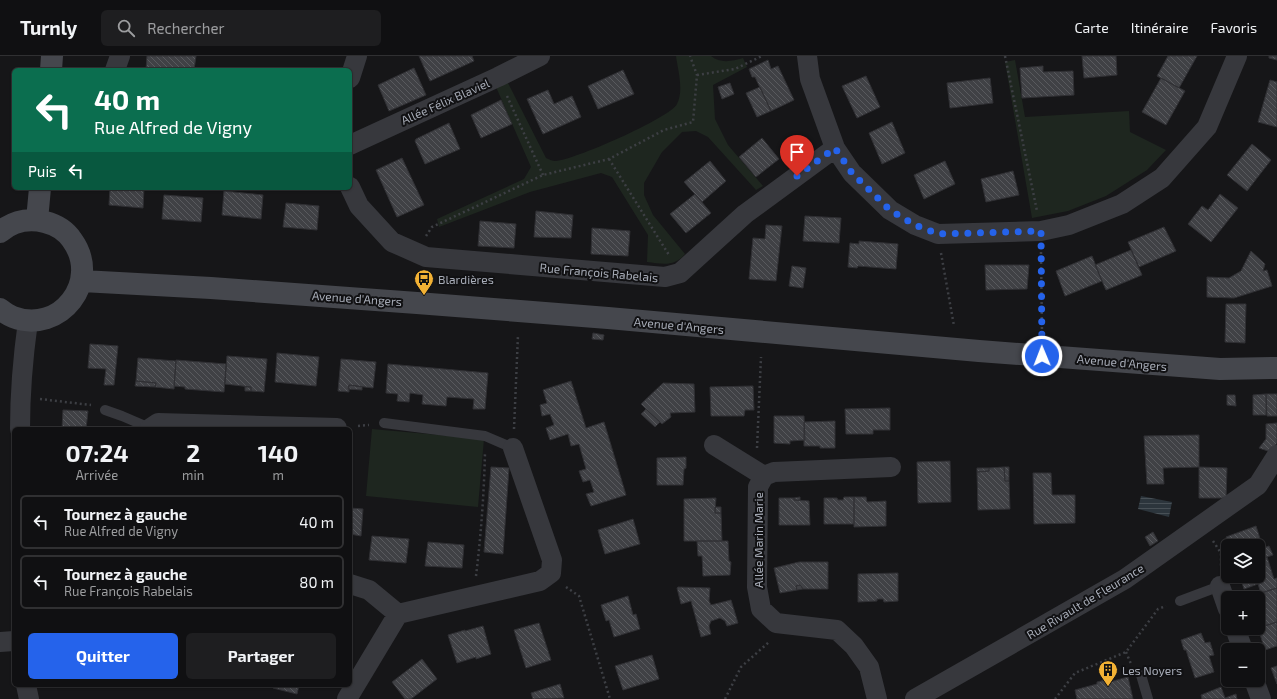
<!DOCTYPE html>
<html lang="fr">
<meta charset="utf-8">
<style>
body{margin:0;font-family:"Exo 2",sans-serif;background:#1e1e20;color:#f1f3f6;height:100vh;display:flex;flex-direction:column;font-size:15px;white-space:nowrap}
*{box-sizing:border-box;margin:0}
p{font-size:13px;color:#9c9d9f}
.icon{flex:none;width:22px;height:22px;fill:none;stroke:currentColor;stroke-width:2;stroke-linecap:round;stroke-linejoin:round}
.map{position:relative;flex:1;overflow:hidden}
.side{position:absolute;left:12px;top:371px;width:340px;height:260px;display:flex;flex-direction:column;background:#101012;border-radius:6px;box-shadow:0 1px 3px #0004,0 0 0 1px #303032}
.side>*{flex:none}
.top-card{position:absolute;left:12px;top:12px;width:340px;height:122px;border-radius:6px;box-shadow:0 1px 3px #0004,0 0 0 1px #303032;background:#0b6e4f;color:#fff;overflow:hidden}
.buttons{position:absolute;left:1221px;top:483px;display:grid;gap:8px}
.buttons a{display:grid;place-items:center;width:44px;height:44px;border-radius:6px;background:#101012;box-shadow:0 1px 3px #0004,0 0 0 1px #303032;font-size:20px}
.pin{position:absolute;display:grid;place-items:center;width:34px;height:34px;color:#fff;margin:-41px -17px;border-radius:50% 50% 50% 0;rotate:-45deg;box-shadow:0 0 4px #0007}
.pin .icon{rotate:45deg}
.me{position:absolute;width:44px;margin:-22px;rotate:359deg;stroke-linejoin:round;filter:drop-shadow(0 0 3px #0008)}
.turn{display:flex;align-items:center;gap:14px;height:84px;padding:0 16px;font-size:18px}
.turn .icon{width:52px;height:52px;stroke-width:2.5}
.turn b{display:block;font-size:28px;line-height:34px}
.then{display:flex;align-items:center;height:38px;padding:0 16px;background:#0003;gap:8px;font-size:15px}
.eta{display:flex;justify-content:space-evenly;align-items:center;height:68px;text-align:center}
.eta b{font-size:24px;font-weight:700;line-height:28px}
.primary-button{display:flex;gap:8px;margin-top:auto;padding:8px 16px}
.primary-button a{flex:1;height:46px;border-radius:6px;background:#2563eb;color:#fff;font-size:16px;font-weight:700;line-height:46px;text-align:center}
.primary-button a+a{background:#1e1e20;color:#f1f3f6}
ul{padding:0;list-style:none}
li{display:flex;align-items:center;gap:12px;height:54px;margin:0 8px 6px;padding:0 8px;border:2px solid #303032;border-radius:6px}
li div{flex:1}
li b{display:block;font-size:15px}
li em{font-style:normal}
header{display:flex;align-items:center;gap:24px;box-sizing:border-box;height:56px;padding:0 20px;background:#101012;border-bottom:1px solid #303032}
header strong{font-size:19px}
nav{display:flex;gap:22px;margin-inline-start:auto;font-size:14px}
.search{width:280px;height:36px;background:#1e1e20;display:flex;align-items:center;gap:10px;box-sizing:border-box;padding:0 14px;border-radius:6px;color:#9c9d9f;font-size:15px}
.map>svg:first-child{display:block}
.park{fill:#1e261f}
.water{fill:url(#water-rules)}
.building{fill:url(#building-back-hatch);stroke:#303034}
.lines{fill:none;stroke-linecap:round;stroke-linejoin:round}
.path{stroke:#3d3f44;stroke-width:2.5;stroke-dasharray:2 3;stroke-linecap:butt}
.lane{stroke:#37383d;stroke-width:10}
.street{stroke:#37383d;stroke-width:20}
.secondary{stroke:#45474d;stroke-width:22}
.route{stroke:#2563eb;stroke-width:7;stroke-dasharray:0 12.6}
.labels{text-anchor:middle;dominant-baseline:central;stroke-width:4;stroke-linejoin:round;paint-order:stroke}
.street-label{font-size:12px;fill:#a8adb8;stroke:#111113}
.poi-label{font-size:12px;fill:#a8adb8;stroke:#111113;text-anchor:start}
</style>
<header>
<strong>Turnly</strong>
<div class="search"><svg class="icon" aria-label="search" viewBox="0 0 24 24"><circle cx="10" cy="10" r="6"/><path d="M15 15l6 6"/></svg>Rechercher</div>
<nav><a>Carte</a><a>Itinéraire</a><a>Favoris</a></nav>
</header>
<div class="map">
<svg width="1277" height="643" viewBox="0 0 1277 643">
<defs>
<pattern id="water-rules" width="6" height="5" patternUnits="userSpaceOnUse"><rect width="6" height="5" fill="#2c353c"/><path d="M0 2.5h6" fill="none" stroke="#485056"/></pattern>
<pattern id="building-back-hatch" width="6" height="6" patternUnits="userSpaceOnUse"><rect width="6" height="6" fill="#404145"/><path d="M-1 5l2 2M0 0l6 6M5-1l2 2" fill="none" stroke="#595a5e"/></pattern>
</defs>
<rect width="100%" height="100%" fill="#161618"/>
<path class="park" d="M676,0H711C721,8 732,5 743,2L747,11L713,29L715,63L728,89L763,130L756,134L708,81L696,75L682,76L662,96L644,127V139L653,159L685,198C674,211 663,208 647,206L648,179L612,121L601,117L530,136L439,171L437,163L524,123L531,111L496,31L507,25L546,102C549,103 552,105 555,105C572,105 670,62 677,48C684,34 678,15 676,0Z
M1015,4L1025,61L1129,55L1130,76L1166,94L1147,114L1106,140L1068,155L1032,162L1005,6Z
M372,373L484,383L478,451L366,440Z"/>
<path class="water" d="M1141,440L1172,446L1169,461L1138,453Z"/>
<path class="building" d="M147,0H196L194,14L172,12V14H146Z
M419,0H472L474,5L430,25Z
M1082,0H1116L1117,19L1084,22Z
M1168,0H1197L1179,32L1157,20Z
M1269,0H1277V4L1269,2Z
M768,4L771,13L778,10L794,44L771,55L755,21H752L749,13Z
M1043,10V16L1073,15L1074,39L1022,42L1020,12Z
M414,12L426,39L389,55L378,29Z
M623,14L634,38L598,53L588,30Z
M866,20L880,51L857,62L842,30Z
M990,22L993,47L950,52L947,27Z
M1161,22L1185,35L1166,69L1142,56Z
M1270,24L1277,26V71L1258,66Z
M730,27L734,38L722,43L718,31Z
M760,31L771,55L757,61L746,37Z
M548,34L554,48L572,40L581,61L543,78L527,43Z
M501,44L512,68L481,82L471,59Z
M892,66L905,97L882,108L869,77Z
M449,67L460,93L425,108L415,85L416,83Z
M762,82L779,103L756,121L739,101Z
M1252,88L1271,104L1247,135L1227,119Z
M402,102L424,149L397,161L376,114Z
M710,105L726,125L702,146L684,126Z
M945,105L955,128L924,143L914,119Z
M1013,115L1019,139L986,146L981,123Z
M110,132H144L143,152L109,149Z
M224,135L263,139L261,163L222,159Z
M695,138L711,157L686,177L670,158Z
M1220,138L1238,152L1211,186L1188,168L1202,150L1208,154Z
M164,139L203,142L201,166L162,163Z
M286,147L319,150L317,174L283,171Z
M536,155L573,159L571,182L534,181Z
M805,160L841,162L839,187L803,185Z
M480,165L516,168L514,192L478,190Z
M766,169L782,170L776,225L749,223L753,182L765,183Z
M1164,171L1176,195L1139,211L1128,186Z
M592,172L630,175L628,200L591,198Z
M859,185L898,188L896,213L858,210L857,212L848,211L850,187L859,188Z
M1131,194L1142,219L1106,234L1095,209Z
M1251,195L1265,208L1263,215L1267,214L1272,230L1234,242L1207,241V221L1229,222L1241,215Z
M1092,200L1102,225L1065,240L1056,215Z
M985,209H1029L1027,233L986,234Z
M792,210L806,212L803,232L789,230Z
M1226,248H1246L1245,287L1225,286Z
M593,277L604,279L603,284L592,283Z
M90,288L118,290L114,329H104L106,313L88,312Z
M277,297L319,301L316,330L275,326Z
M227,300L267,303L264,336L251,335V331L225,328Z
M138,302L176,305L174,333L155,331L156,327L136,325Z
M341,303L376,306L373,332L349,329V336L338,335Z
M176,304L226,308L224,336L185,333V331L174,330Z
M388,308L488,317L485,353H473L474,343L447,341L446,350L422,348L423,339L410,337L409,346L397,345L398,338L386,337Z
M136,325L156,327L155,331L135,330Z
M571,325L586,372L604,366L626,439L591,450L586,438L594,436L590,424L583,426L579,415L586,413L579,388L571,390L568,378L550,384L546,372L554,369L550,358L542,360L540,349L547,347L543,334Z
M663,327L694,328L695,356L670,357L671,361L662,368L641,348Z
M349,329L362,331V334L348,333Z
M753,330L754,354H745L744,360H711L710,331Z
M245,331H251V335H245Z
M1266,338H1277V360H1267Z
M1266,338V359H1253V339Z
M1227,339H1235L1236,350L1227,349Z
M890,352V374H873V378H846L845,353Z
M646,353L660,366L655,371L641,358Z
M63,354L88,355L86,373H62Z
M774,360H804L805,384L790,385V388L774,387Z
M835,365V392H820V390H804V366Z
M1277,367V387L1271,396L1259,392L1266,383V368Z
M1199,379V411L1163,412L1164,428H1147L1144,380Z
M686,401V412L684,413L683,429H657V402Z
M950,405L951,446L918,447L917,406Z
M491,411L509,412L503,498L484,496Z
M1004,411L1005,425H1009L1010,453L978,454L977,416L989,415V412Z
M1004,411H1009V425H1005Z
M1199,411L1227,412L1226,442H1199Z
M977,412H989V415L977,416Z
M1033,417H1051L1052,439H1075V467L1034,468Z
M800,441V444H794V442Z
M844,441H854V468H824V442H837L838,444H843Z
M854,441H866L867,446L886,445V470L854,471Z
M716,442L715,457H721L722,485H684V443Z
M779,442H794V444L809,445L810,469H779Z
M715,451H721V457H715Z
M350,452L363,453L361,480L350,478Z
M633,463L640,488L605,498L598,474Z
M1256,470L1263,492L1269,490L1273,499L1258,504V490H1230L1226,481Z
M1153,476L1158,485L1150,490L1145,481Z
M372,480L409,483L406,507L369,504Z
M697,485H728L729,505L731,506L730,519L703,520L702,500H698Z
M428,486L464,489L462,512L425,510Z
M1267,501L1274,523L1277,522V532L1261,537L1258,528L1244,533L1240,520H1258V504Z
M799,506H828V533H803L800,529L796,530L797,534L780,537L774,512Z
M898,517V545L884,546L883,543H877V545L858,546V518Z
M800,529L803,533L797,534L796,530Z
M678,531L710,532L709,545L711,549L731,544L738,567L727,570L725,565L720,562L711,565L709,570L711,578L701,581L691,545L681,548L677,532Z
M1277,532V566L1258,572V548L1264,546L1261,537Z
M628,540L633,559L636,558L640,573L614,581L609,564L606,565L601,549Z
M1277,566V590L1265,594L1258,572Z
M539,567L551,604L526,612L514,574Z
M483,570L491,598L476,603V601L457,607L448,579L465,574V575Z
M1201,577L1205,587L1210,586L1214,599L1209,600L1214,616L1195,622L1186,594H1184L1181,584Z
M652,599L659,623L623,634L615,610Z
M422,603L437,623L411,643H405L392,626Z
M1277,610V628L1271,612Z
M1128,621L1133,643H1077L1075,634L1097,628V626L1105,624L1106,627Z
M560,628L564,642L533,643L531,637Z
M274,629H299L297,638L273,632Z
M1221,631L1225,642L1236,638L1237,643H1202L1201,639Z"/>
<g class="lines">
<path class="path" d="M1005,0L1037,155
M697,19L735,13L762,0
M507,40L543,119
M609,103L669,199
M426,180L432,171L543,119L609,103L664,74L693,66L697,19L690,0
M1041,196L1042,279
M941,197L954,270
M40,343L91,349
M358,370L369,369
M514,373L518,279
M757,392L761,301
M1213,485L1221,497V510
M476,520C481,479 484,438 485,397
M566,531L579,540L610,643
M1126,596L1131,608
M725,643L741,611L769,586
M1055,643L1075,617L1126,596L1158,553L1166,550"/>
<path class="lane" d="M105,354L122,360L150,372
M384,367L485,380L513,392
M1180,545L1220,530
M1141,619L1148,643"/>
<path class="street" d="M807,0L810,23L835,92L852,117L890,154L915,169L938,178L1041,175L1069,169L1122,148L1162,122L1207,71L1237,0
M115,14L120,0
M350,22L357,0
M350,89L363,83L498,21L540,0
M350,131L359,150L392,186L426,201L665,221L680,217L745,158L835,92
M20,373C20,336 23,301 28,265
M149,373L158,367L337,372
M714,389L764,420
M350,528L369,534L398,558
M1220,530L1228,553
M1235,572L1243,594
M0,586L14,585
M1254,624L1261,643
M26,629L29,643
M347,643L398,558L540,525L551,517L552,504L513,392
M877,643L869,611L854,590L837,574L776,567L761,553L757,531L758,431L764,420L774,416L891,411
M915,643L1125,523L1258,429L1277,399"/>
<path class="secondary" d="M51,14L52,0
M37,164L40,132
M0,176C13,165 29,162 45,166C57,169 66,175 72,184C102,225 60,279 13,261C8,259 4,256 0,253
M82,225L211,232L417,247L608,262L979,295L1220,313L1277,312"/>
</g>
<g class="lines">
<path class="route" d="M797,120L835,92L852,117L890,154L915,169L938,178L1041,175L1042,300"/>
</g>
<defs>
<symbol id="bus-pin" viewBox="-11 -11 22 30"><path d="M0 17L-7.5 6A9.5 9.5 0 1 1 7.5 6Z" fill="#f2b134" stroke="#111113"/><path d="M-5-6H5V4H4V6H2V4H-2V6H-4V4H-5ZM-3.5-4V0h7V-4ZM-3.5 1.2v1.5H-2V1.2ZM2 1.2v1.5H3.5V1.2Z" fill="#111"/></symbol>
<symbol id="building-pin" viewBox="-11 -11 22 30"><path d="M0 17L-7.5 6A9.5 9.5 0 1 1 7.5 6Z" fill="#f2b134" stroke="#111113"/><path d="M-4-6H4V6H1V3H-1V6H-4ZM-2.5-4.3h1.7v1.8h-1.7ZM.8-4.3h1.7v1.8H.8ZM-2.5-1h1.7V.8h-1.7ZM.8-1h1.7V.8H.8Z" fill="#111"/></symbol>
</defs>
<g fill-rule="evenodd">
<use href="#bus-pin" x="413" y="212" width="22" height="30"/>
<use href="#building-pin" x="1097" y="603" width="22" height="30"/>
</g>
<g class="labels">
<g class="street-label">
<text transform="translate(445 45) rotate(-24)">Allée Félix Blaviel</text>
<text transform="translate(599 216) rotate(5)">Rue François Rabelais</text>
<text transform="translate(357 242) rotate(4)">Avenue d'Angers</text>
<text transform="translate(679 269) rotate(5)">Avenue d'Angers</text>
<text transform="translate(1122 306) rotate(5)">Avenue d'Angers</text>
<text transform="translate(758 484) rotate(-90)">Allée Marin Marie</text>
<text transform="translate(1085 545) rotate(-31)">Rue Rivault de Fleurance</text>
</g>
<g class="poi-label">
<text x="438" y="223">Blardières</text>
<text x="1122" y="614">Les Noyers</text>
</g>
</g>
</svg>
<div class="buttons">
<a><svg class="icon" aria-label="layers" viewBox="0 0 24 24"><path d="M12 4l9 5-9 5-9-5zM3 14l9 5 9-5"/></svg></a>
<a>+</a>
<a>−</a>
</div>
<div class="pin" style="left:797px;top:120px;background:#d93025"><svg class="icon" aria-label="arrive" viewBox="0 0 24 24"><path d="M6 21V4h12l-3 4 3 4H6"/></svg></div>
<svg class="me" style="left:1042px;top:300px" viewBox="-20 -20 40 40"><circle r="17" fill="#2563eb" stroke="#fff" stroke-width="3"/><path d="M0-11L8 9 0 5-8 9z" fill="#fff"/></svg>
<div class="top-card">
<div class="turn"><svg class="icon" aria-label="left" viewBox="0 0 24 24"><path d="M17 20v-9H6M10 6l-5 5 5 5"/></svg><div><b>40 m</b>Rue Alfred de Vigny</div></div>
<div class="then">Puis<svg class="icon" aria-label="left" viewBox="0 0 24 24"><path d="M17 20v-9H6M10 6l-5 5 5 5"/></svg></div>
</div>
<section class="side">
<div class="eta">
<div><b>07:24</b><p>Arrivée</p></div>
<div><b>2</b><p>min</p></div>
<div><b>140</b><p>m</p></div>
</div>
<ul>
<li><svg class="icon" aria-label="left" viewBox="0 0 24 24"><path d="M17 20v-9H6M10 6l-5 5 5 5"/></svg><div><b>Tournez à gauche</b><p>Rue Alfred de Vigny</p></div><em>40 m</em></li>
<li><svg class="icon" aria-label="left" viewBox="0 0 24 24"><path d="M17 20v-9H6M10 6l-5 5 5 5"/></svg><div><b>Tournez à gauche</b><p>Rue François Rabelais</p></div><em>80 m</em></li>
</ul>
<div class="primary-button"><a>Quitter</a><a>Partager</a></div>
</section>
</div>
